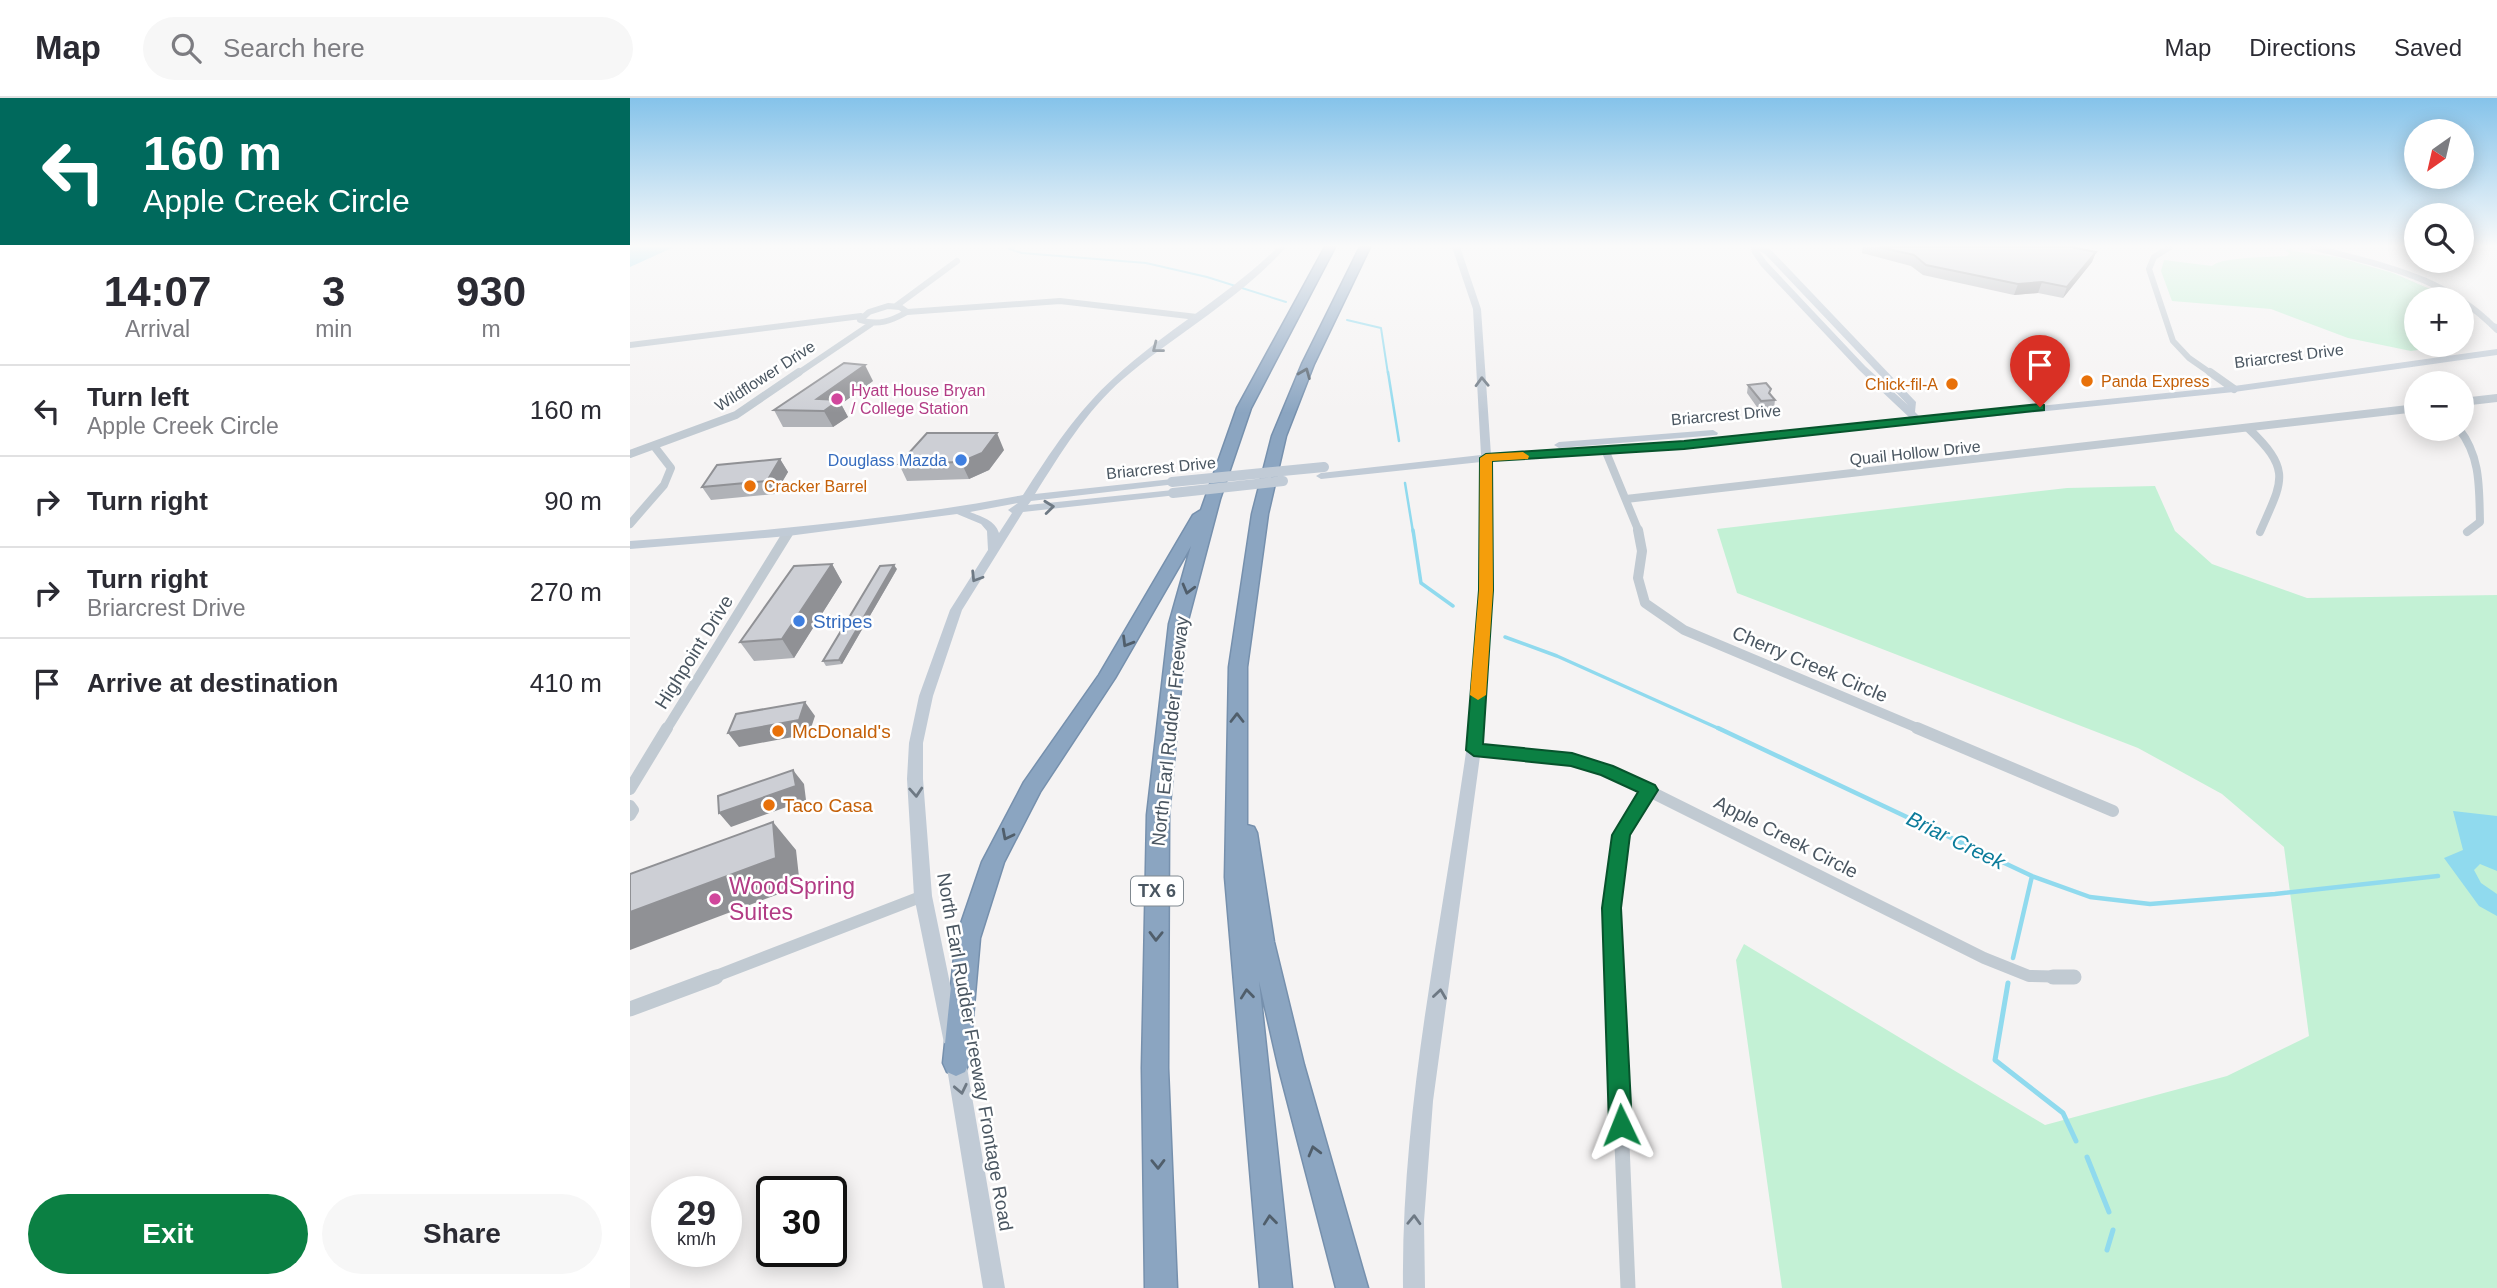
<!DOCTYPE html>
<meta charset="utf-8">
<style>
body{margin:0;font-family:Arial,sans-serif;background:#f7f7f7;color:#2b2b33;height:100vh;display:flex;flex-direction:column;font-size:26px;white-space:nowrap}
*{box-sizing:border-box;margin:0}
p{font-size:23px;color:#7c7c81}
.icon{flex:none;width:38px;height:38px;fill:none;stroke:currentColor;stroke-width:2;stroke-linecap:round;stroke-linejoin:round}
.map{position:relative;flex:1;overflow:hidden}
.details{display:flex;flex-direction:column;background:#fff;width:630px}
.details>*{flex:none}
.hud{background:#00695c;color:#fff;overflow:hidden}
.needle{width:46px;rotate:214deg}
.tools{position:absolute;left:1774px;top:21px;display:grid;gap:14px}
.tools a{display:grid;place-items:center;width:70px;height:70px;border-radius:50%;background:#fff;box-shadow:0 4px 18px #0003;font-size:35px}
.speed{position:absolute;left:21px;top:1078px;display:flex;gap:14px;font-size:35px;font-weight:700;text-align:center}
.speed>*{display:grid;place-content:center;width:91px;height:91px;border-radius:50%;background:#fff;box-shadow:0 4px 18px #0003;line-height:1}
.speed small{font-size:18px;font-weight:400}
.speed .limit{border:4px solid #111;border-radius:10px;background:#fff;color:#111}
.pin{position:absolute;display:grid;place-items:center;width:60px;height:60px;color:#fff;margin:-72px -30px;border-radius:50% 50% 50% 0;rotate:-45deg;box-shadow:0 0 7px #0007}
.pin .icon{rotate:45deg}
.me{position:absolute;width:77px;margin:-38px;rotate:358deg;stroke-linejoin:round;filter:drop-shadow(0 0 5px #0008)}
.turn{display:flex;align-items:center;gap:24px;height:147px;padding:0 28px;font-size:32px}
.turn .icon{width:91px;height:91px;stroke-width:2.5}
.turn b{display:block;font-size:49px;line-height:60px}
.eta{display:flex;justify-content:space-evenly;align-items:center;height:119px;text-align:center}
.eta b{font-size:42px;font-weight:600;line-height:49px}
.action{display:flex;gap:14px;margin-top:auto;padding:14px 28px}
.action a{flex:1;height:80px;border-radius:42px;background:#0b8043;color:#fff;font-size:28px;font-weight:600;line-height:80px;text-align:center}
.action a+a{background:#f7f7f7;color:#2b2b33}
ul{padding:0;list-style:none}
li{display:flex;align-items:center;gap:21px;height:91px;padding:0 28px;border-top:2px solid #e1e1e2}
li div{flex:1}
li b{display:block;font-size:26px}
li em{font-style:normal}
header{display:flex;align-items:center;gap:42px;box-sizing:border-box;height:98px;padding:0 35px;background:#fff;border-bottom:2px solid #e1e1e2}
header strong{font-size:33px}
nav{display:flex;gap:38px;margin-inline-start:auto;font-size:24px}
.search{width:490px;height:63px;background:#f7f7f7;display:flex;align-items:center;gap:18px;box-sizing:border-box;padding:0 24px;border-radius:38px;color:#7c7c81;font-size:26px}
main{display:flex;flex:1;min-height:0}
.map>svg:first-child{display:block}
.green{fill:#c3f1d5}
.water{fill:#90daee}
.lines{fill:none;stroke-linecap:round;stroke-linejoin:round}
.stream-far4{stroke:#90daee;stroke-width:2}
.stream-far3{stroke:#90daee;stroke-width:2.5}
.stream-far2{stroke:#90daee;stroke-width:3.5}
.stream-far1{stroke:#90daee;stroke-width:4.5}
.stream{stroke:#90daee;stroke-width:5}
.highway-casing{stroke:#7690ad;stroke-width:3}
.street-far4{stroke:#c1cad2;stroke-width:6}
.street-far3{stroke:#c1cad2;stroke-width:8}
.street-far2{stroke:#c1cad2;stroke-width:10}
.street-far1{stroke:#c1cad2;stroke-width:12}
.street{stroke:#c1cad2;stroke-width:15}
.secondary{fill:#c1cbd6;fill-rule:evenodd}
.highway{fill:#8ba5c1;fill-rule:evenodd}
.secondary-bridge{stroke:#c1cbd6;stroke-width:10}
.wall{fill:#b0b2b7}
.shaded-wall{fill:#909195}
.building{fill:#cdcfd5;stroke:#909195;stroke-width:2}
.oneway{stroke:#6e7984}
.oneway2{stroke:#505e6b}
.route{fill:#0b8043;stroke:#07532c;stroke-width:2}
.slow{fill:#f59e0b}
.food-dot{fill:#e8710a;stroke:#fff;stroke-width:2.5}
.hotel-dot{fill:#d1479c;stroke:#fff;stroke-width:2.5}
.shop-dot{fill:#3f7fe0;stroke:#fff;stroke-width:2.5}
.labels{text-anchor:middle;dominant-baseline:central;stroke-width:5;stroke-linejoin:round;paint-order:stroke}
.far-street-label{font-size:16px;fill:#4a5661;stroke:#fff}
.far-food-label{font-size:16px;fill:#c56008;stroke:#fff;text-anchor:start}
.far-hotel-label{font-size:16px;fill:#b23c85;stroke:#fff;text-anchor:start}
.far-shop-label{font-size:16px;fill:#366cbe;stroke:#fff;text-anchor:end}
.shield{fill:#fff;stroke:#808990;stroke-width:2}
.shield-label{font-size:18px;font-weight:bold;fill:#4a5661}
.shop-label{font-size:19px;fill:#366cbe;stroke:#fff;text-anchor:start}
.street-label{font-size:19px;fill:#4a5661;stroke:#fff}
.food-label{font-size:19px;fill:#c56008;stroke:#fff;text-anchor:start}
.water-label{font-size:21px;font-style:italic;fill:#0c7c9b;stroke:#fff}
.near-hotel-label{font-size:23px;fill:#b23c85;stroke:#fff;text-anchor:start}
</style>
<header>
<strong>Map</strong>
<div class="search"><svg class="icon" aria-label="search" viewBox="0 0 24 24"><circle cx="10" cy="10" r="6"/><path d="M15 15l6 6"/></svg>Search here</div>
<nav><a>Map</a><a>Directions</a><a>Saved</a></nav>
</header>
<main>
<section class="details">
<div class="hud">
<div class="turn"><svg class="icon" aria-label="left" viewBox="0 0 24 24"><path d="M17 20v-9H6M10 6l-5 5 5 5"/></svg><div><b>160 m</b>Apple Creek Circle</div></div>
</div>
<div class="eta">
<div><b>14:07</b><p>Arrival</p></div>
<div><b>3</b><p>min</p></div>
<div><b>930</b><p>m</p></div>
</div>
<ul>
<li><svg class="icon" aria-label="left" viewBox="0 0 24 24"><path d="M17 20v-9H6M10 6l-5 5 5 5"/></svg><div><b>Turn left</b><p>Apple Creek Circle</p></div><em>160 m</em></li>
<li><svg class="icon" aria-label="right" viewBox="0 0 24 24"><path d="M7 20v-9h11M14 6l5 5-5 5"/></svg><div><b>Turn right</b></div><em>90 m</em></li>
<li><svg class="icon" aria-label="right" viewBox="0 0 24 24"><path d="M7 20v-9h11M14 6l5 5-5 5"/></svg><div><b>Turn right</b><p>Briarcrest Drive</p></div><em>270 m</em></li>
<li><svg class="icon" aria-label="arrive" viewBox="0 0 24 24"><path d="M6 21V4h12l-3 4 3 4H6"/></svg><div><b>Arrive at destination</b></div><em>410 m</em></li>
</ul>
<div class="action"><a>Exit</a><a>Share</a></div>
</section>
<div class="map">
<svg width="1867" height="1190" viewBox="0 0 1867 1190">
<rect width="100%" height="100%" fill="#f5f3f3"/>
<path class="green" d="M1664,151L1661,153L1707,159L1763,175L1823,201H1787V247H1821L1781,253L1718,240L1641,211L1542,203L1531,173L1534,162L1582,168C1590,159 1642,159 1658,158L1659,155L1654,152Z
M1525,388L1545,433L1582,466L1677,500L1867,497V1190H1152L1106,862L1114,846L1415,1027L1597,978L1679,938L1654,749L1592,696L1508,650L1107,495L1087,431L1437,390Z"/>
<path class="water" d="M0,149H44L0,169Z
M1823,713L1867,718V773L1850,766L1844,772L1851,785L1867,796V818L1849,808L1814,760L1833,752Z"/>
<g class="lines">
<path class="stream-far4" d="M384,149L379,151L392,155L516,165L577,179L656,204
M717,222L751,230L758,276"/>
<path class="stream-far3" d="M758,274L769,343
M775,385L783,434"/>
<path class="stream-far2" d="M783,432L791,485L823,508
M875,539L927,558L1092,632"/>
<path class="stream-far1" d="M1088,630L1402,778L1460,799L1520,806L1645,796L1808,778
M1383,860L1402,778"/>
<path class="stream" d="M1378,885L1365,962L1433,1015L1446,1043
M1457,1059L1479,1114
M1477,1152L1483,1132"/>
<defs>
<path id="highway" d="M695,149H705L621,310L590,401L557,526L539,717L538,970L547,1190H515L512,970L517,717L539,526L561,448L485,580L410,694L374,764L350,840L339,965L335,974L326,978L317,974L313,965L326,840L352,764L394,684L469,577L563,417L571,412L607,310Z
M730,149H740L684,266L656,338L638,416L617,569V727L624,729L627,735L644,844L674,967L738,1190H706L648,967L629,883L662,1190H630L595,779L599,569L622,416L642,338L672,266Z"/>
</defs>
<use href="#highway" class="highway-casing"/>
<path class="street-far4" d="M1540,149L1524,159L1519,171L1543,243L1559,260L1582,276
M1683,149C1753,168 1815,178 1867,232
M258,208L270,209L277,214C261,223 248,228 230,222L239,214Z
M266,208L327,163
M277,214L430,203L567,219
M0,247L231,218
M167,276L241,226"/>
<path class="street-far3" d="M1580,274L1604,291
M1832,304L1867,300
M1619,331C1663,373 1652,383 1630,434
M1829,331C1851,359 1849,390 1850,424L1837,434
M976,354L1009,434
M0,356L106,317L169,274
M996,401L1787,310
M0,426L34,387L41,370L24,348"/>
<path class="street-far2" d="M1008,432L1012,453L1008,480L1015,505L1054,532L1292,632
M36,632L158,435"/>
<path class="street-far1" d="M1287,630L1483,713
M844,651L941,662L977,672L1354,860L1399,878L1444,879
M0,691L37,630
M0,708L3,712L0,717
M81,880L293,798
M985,880L982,810L991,737L1019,692"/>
<path class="street" d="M985,879L998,1190
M1423,879H1444
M0,911L86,879"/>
<path class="secondary" d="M648,149H656C610,201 546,236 493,281C456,313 431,355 405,396L542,381L546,382V386L401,403L398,407L543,392L549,395L547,397L393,414L332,512L303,598L293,645V681L302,798L331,939L328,945L321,948L314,945L284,798L277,681L279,645L289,598L320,512L358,452L357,433L351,426L327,416L158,438L0,451V443C132,433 263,422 393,397C420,355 447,313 485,279C536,232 598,198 648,149ZM388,405L378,412L382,415L369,435C365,422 352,419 340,414Z
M822,149H830L851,211L861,357L1054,344L1281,321L1229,272L1131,168L1122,155L1121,149H1133L1141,152L1286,304L1285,314L1291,320L1604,288L1867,251V257L1604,294L1054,350L861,363L862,492L851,651L803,1003L794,1123L795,1190H773C771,1010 811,832 836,654C850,558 850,460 851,364L691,381L686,378L691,375L851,357L843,211ZM1129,153L1135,156L1278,307L1235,268L1137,164Z
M1863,225L1867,226V232L1859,228Z
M1083,332L1088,335L1087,337L929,350L924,347L929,344Z
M325,949L332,952L335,958L375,1190H353L315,958L318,952Z"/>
<use href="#highway" class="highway"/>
<path class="secondary-bridge" d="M542,384L694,369
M543,395L653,383"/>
</g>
<path class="wall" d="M1233,149H1441L1466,154L1462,164L1433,200L1408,195L1384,197L1293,177L1281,168L1232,155Z
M243,283L211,306L218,319L203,329H153L144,312Z
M1118,287L1140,295L1145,302L1144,310L1129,312L1117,295Z
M374,352L359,372L339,381L277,383L269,366Z
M150,361L158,374L145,396L81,402L72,389Z
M202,466L212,484L164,560L124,563L110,544Z
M267,471L212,566L196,568L193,563Z"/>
<path class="shaded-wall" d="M1466,154L1462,164L1433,200L1437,189Z
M1412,184L1408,195L1384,197L1388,186Z
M235,267L243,283L211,306L218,319L203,329L187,301Z
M367,335L374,352L359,372L339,381L331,364Z
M150,361L158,374L145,396L137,383Z
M202,466L212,484L164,560L152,541Z
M264,467L267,471L212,566L209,562Z
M175,604L185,618L179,636L109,649L98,635Z
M163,672L174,686L176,702L101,729L89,715Z
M143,724L166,752L170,788L0,852V814Z"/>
<path class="building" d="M1249,149H1441L1466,154L1437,189L1412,184L1388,186L1296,167L1284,157Z
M214,265L235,267L187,301L209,302L194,313L144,312Z
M1136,285L1141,291L1139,295L1145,302L1131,303L1118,287Z
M297,335H367L352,355L331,364L269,366Z
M150,361L137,383L72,389L87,367Z
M202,466L152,541L110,544L164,468Z
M264,467L209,562L193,563L250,468Z
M175,604L169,622L98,635L106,616Z
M163,672L166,688L89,715L88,698Z
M143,724L146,760L0,814V776Z"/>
<defs><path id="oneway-chevron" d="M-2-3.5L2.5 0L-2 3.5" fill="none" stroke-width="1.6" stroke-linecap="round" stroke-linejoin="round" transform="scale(1.75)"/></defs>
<g class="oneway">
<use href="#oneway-chevron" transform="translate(527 250) rotate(142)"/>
<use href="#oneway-chevron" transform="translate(852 284) rotate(-92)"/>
<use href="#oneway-chevron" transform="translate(419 409) rotate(-6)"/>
<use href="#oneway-chevron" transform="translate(346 479) rotate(122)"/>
<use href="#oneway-chevron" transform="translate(286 694) rotate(86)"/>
<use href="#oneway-chevron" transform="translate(810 896) rotate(-82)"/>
<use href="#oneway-chevron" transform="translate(331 991) rotate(78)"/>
<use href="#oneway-chevron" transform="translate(784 1122) rotate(-88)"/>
</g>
<g class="oneway2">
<use href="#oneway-chevron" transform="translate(675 275) rotate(-68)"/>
<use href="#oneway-chevron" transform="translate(558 491) rotate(105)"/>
<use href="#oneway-chevron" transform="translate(497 544) rotate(121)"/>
<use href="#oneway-chevron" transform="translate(607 620) rotate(-90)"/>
<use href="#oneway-chevron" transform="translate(377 737) rotate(117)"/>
<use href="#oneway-chevron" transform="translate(526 838) rotate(91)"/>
<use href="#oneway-chevron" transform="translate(617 896) rotate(-96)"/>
<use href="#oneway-chevron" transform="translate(684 1053) rotate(-105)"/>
<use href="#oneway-chevron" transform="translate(528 1066) rotate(89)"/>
<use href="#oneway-chevron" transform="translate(640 1122) rotate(-96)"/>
</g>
<linearGradient id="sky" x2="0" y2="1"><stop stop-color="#85c3ea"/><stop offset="0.47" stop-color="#fafafa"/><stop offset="1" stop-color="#fafafa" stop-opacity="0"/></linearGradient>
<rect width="1867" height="315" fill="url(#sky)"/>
<path class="route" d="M1410,306L1414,307V312L1054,351L862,363L863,492L853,646L942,655L983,668L1025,687L1028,692L1000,737L991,810L1002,1027L999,1035L991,1039L982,1035L979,1027L972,810L982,737L1008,694L971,677L941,668L844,658L836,652L849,492L850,360L856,356L1054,343Z"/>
<path class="slow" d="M893,354L899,358L898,361L862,363L863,492L856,597L848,602L840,597L849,492L850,360L856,356Z"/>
<g class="food-dot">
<circle cx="1457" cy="283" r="7"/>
<circle cx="1322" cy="286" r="7"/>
<circle cx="120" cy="388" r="7"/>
<circle cx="148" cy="633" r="7"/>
<circle cx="139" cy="707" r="7"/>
</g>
<g class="hotel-dot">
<circle cx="207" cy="301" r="7"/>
<circle cx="85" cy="801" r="7"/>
</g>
<g class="shop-dot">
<circle cx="331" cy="362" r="7"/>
<circle cx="169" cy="523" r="7"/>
</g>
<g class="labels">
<g class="far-street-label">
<text transform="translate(1659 258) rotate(-7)">Briarcrest Drive</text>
<text transform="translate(135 278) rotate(-33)">Wildflower Drive</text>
<text transform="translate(1096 317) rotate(-5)">Briarcrest Drive</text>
<text transform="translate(1285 355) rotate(-6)">Quail Hollow Drive</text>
<text transform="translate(531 370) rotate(-6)">Briarcrest Drive</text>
</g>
<g class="far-food-label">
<text x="1471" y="283">Panda Express</text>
<text x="1308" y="286" text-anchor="end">Chick-fil-A</text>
<text x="134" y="388">Cracker Barrel</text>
</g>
<g class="far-hotel-label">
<text x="221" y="292">Hyatt House Bryan<tspan x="221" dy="18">/ College Station</tspan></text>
</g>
<g class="far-shop-label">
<text x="317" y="362">Douglass Mazda</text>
</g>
<rect class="shield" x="501" y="778.5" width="52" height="29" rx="5"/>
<g class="shield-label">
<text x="527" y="793">TX 6</text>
</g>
<g class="shop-label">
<text x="183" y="523">Stripes</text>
</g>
<g class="street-label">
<text transform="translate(64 554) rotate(-58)">Highpoint Drive</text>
<text transform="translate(1180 566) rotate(23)">Cherry Creek Circle</text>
<text transform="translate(540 633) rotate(-84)">North Earl Rudder Freeway</text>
<text transform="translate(1156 739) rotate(27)">Apple Creek Circle</text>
<text transform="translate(345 954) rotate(80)">North Earl Rudder Freeway Frontage Road</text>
</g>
<g class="food-label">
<text x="162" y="633">McDonald's</text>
<text x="153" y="707">Taco Casa</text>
</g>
<g class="water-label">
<text transform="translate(1326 742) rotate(26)">Briar Creek</text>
</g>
<g class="near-hotel-label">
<text x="99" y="788">WoodSpring<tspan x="99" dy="26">Suites</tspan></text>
</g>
</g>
</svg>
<div class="tools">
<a><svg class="needle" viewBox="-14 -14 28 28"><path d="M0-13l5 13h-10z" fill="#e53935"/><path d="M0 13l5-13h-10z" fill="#7c7c81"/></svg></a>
<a><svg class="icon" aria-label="search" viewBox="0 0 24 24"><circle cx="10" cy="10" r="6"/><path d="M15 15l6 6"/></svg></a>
<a>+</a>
<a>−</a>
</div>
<div class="speed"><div>29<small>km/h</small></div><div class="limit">30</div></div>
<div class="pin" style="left:1410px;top:309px;background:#d93025"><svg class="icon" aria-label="arrive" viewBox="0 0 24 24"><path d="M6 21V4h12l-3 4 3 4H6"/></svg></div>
<svg class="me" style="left:991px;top:1027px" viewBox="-20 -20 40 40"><path d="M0-17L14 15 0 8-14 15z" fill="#0b8043" stroke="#fff" stroke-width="4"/></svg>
</div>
</main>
